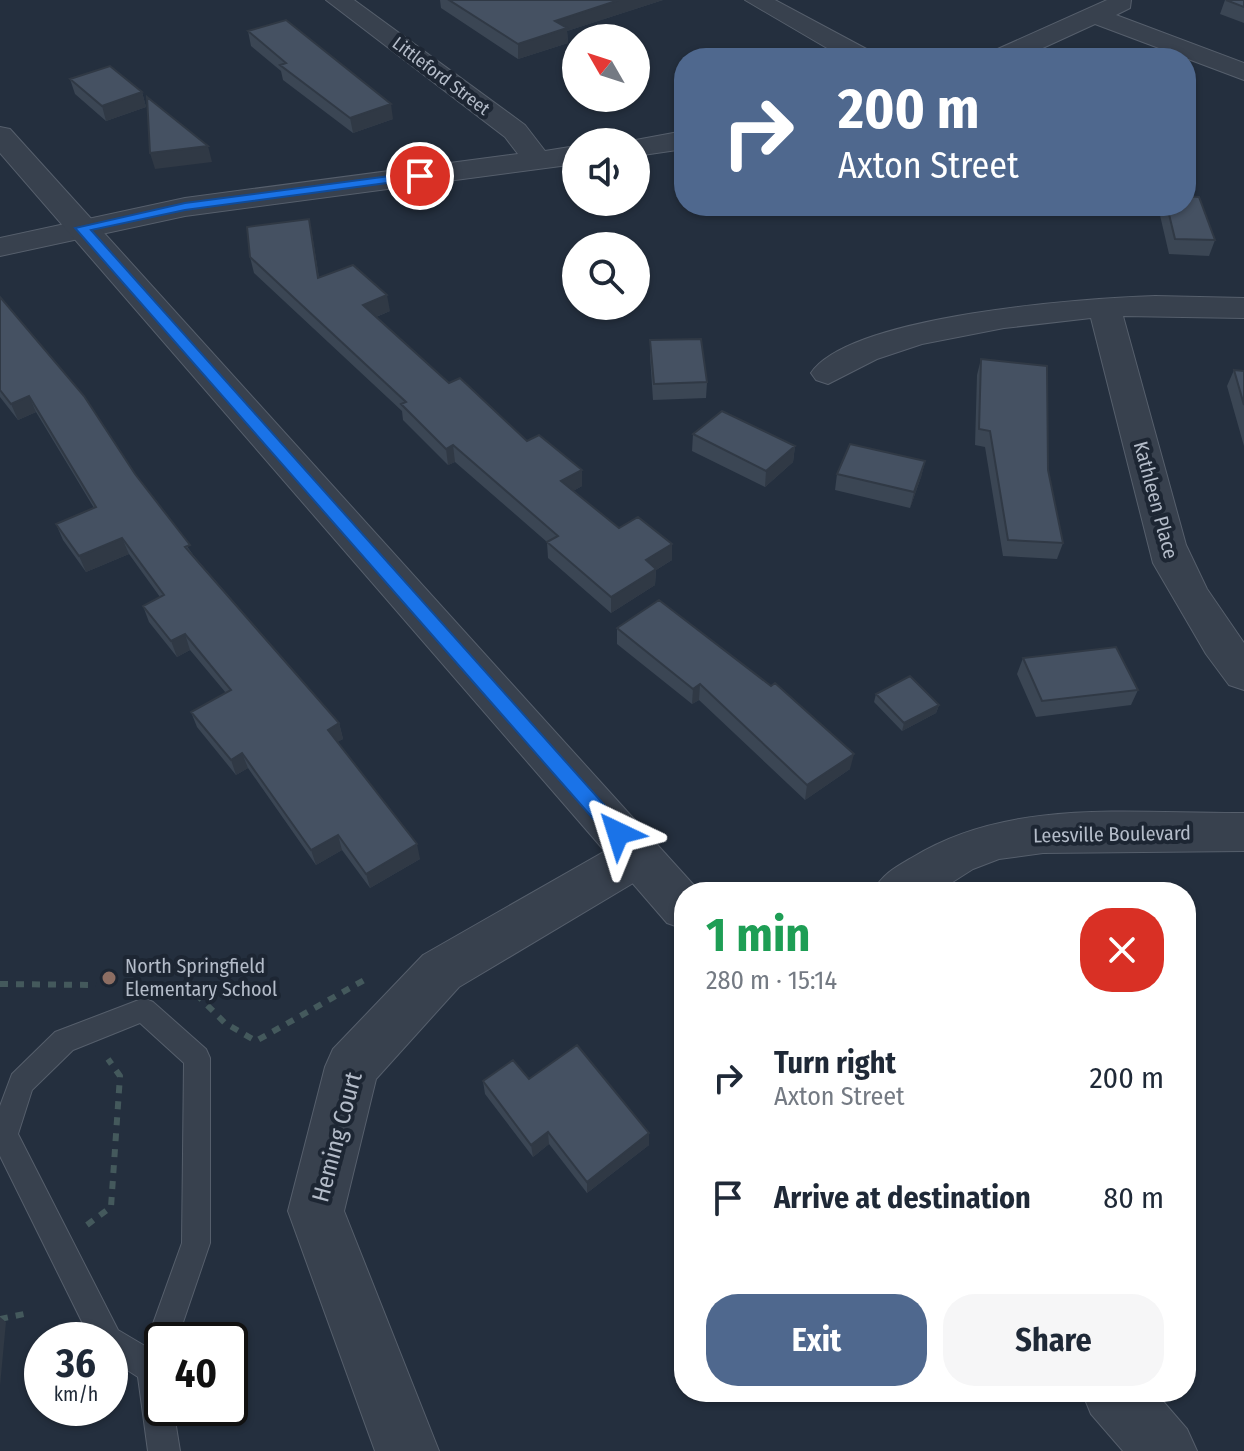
<!DOCTYPE html>
<meta charset="utf-8">
<style>
body{margin:0;font-family:"Fira Sans Condensed",sans-serif;background:#f6f6f7;color:#1f2937;height:100vh;display:flex;flex-direction:column;font-size:30px;white-space:nowrap}
*{box-sizing:border-box;margin:0}
p{font-size:26px;color:#747a83}
.icon{flex:none;width:44px;height:44px;fill:none;stroke:currentColor;stroke-width:2;stroke-linecap:round;stroke-linejoin:round}
.map{position:relative;flex:1;overflow:hidden}
.drawer{position:absolute;left:674px;top:882px;width:522px;height:520px;display:flex;flex-direction:column;background:#fff;border-radius:32px;box-shadow:0 2px 6px #0004}
.drawer>*{flex:none}
.top-card{position:absolute;left:674px;top:48px;width:522px;height:168px;border-radius:32px;box-shadow:0 2px 6px #0004;background:#4f688e;color:#fff;overflow:hidden}
.needle{width:52px;rotate:309deg}
.controls{position:absolute;left:562px;top:24px;display:grid;gap:16px}
.controls a{display:grid;place-items:center;width:88px;height:88px;border-radius:50%;background:#fff;box-shadow:0 2px 6px #0004;font-size:40px}
.speed{position:absolute;left:24px;top:1322px;display:flex;gap:16px;font-size:40px;font-weight:700;text-align:center}
.speed>*{display:grid;place-content:center;width:104px;height:104px;border-radius:50%;background:#fff;box-shadow:0 2px 6px #0004;line-height:1}
.speed small{font-size:20px;font-weight:400}
.speed .limit{border:4px solid #111;border-radius:12px;background:#fff;color:#111}
.pin{position:absolute;display:grid;place-items:center;width:68px;height:68px;color:#fff;margin:-34px;border:4px solid #fff;border-radius:50%;box-shadow:0 2px 8px #0007}
.me{position:absolute;width:88px;margin:-44px;rotate:319deg;stroke-linejoin:round;filter:drop-shadow(0 0 6px #0008)}
.turn{display:flex;align-items:center;gap:28px;height:168px;padding:0 32px;font-size:36px}
.turn .icon{width:104px;height:104px;stroke-width:2.5}
.turn b{display:block;font-size:56px;line-height:68px}
.round{display:grid;place-items:center;flex:none;width:84px;height:84px;border-radius:32px;background:#f6f6f7}
.head{display:flex;align-items:center;justify-content:space-between;height:136px;padding:0 32px}
h1{font-size:48px;font-weight:700;line-height:60px;color:#1e9e55}
.button{display:flex;gap:16px;margin-top:auto;padding:16px 32px}
.button a{flex:1;height:92px;border-radius:32px;background:#4f688e;color:#fff;font-size:32px;font-weight:700;line-height:92px;text-align:center}
.button a+a{background:#f6f6f7;color:#1f2937}
ul{padding:0;list-style:none}
li{display:flex;align-items:center;gap:24px;height:120px;padding:0 32px}
li div{flex:1}
li b{display:block;font-size:30px}
li em{font-style:normal}
.map>svg:first-child{display:block}
.lines{fill:none;stroke-linecap:round;stroke-linejoin:round}
.service-casing{stroke:#565f6c;stroke-width:2}
.minor-casing{stroke:#565f6c;stroke-width:2}
.tertiary-casing{stroke:#565f6c;stroke-width:2}
.path{stroke:#44595c;stroke-width:6;stroke-dasharray:8 8;stroke-linecap:butt}
.service{fill:#38414e;fill-rule:evenodd}
.minor{fill:#38414e;fill-rule:evenodd}
.tertiary{fill:#38414e;fill-rule:evenodd}
.wall{fill:#3b4654}
.shaded-wall{fill:#303945}
.building{fill:#455162;stroke:#303945;stroke-width:2}
.route{fill:#1a73e8;stroke:#114b97;stroke-width:2}
.education-dot{fill:#8d6e63;stroke:#1d2633;stroke-width:3}
.labels{text-anchor:middle;dominant-baseline:central;stroke-width:8;stroke-linejoin:round;paint-order:stroke}
.far-street-label{font-size:18px;fill:#b4bcc9;stroke:#1d2633}
.street-label{font-size:20px;fill:#b4bcc9;stroke:#1d2633}
.poi-label{font-size:20px;fill:#b4bcc9;stroke:#1d2633;text-anchor:start}
.near-street-label{font-size:24px;fill:#b4bcc9;stroke:#1d2633}
</style>
<div class="map">
<svg width="1244" height="1451" viewBox="0 0 1244 1451">
<rect width="100%" height="100%" fill="#242f3e"/>
<g class="lines">
<defs>
<path id="service" d="M144,998L153,1002L206,1049L210,1058V1243L177,1340H162V1408H173L180,1451H148L138,1377L110,1359V1340H91L0,1156V1106L12,1074L55,1032ZM140,1023L184,1063L182,1243L145,1346L118,1330L18,1134L32,1090L73,1050Z"/>
<path id="minor" d="M326,0H354L525,125L545,151L576,146V164L185,216L0,256V238L185,198L518,154L505,137Z
M745,0H775L872,52L876,58H844Z
M1107,0H1131L1130,8L1116,15L1244,63V80L1095,24L1021,58H987L991,52Z
M684,131V149L636,156V142H625Z
M1155,296L1244,298V318L1123,316L1186,545L1207,589L1244,643V690L1229,685L1206,654L1153,563L1091,318L1004,328L922,344L877,359L828,384L816,380L811,373C850,315 1086,298 1155,296Z
M638,836L655,842L662,856L655,870L459,987L376,1079L344,1211L439,1451H375L288,1211L325,1067L333,1049L423,955L621,842Z"/>
<path id="tertiary" d="M0,127L10,129L700,892H684V929L667,923L0,153Z
M1244,813V851L1043,853L999,859L973,869L937,892H873C882,874 896,867 913,857C1011,797 1134,814 1244,813Z
M1082,1392H1155L1187,1429L1197,1451H1123L1091,1414Z"/>
</defs>
<use href="#service" class="service-casing"/>
<use href="#minor" class="minor-casing"/>
<use href="#tertiary" class="tertiary-casing"/>
<path class="path" d="M0,984L96,985
M196,994L225,1023L256,1041L366,979
M87,1225L111,1207L120,1076L108,1059
M0,1319L24,1314"/>
<use href="#service" class="service"/>
<use href="#minor" class="minor"/>
<use href="#tertiary" class="tertiary"/>
</g>
<path class="wall" d="M440,0H663L567,31L568,43L518,59L441,8Z
M1225,0H1244V23L1220,14Z
M248,31L393,119L353,133L283,80L281,71L251,46Z
M70,79L142,92L146,107L106,121L75,94Z
M1161,206H1186L1215,240L1209,256L1169,254L1159,211Z
M312,234L319,278L390,311L376,317L449,383L527,441L582,470V486L573,491L619,528L672,544V560L656,570L655,585L611,613L548,558L547,542L455,462L448,465L403,420L402,411L254,273L250,257Z
M0,297L135,474L194,556L339,723L343,739L337,742L420,859L370,888L342,850L316,865L248,768L236,775L197,727L191,712L226,693L190,650L177,657L149,622L143,606L160,597L129,554L86,572L63,540L56,524L94,508L36,412L18,420L0,397Z
M650,340L707,382L706,398L653,400L650,356Z
M981,359L1048,470L1063,543L1057,559L1003,556L985,447L975,445L977,375Z
M1234,370L1244,371V446L1227,386Z
M693,434L795,446L793,462L765,487L692,451Z
M925,461L921,477L910,508L835,490L837,474Z
M617,628L850,769L805,800L699,700L692,704L617,644Z
M1023,658L1138,690L1131,705L1036,717L1017,674Z
M876,694L939,705L936,713L902,731L874,702Z
M483,1081L649,1133V1145L587,1193L549,1144L533,1157L485,1094Z"/>
<path class="shaded-wall" d="M619,0H663L567,31L568,43L518,59V44L555,21Z
M142,92L146,107L106,121L102,106Z
M391,104L393,119L353,133L350,118Z
M208,146L212,162L155,169L150,153Z
M387,295L390,311L366,321L363,305Z
M29,396L36,412L18,420L11,404Z
M453,445L455,462L448,465L446,449Z
M795,446L793,462L765,487L766,471Z
M925,461L921,477L910,508L914,492Z
M582,470V486L562,497L561,481Z
M122,538L129,554L86,572L79,556Z
M672,544V560L656,570L655,585L611,613V597L646,560Z
M185,634L190,650L177,657L171,641Z
M700,684L699,700L692,704L693,689Z
M939,705L936,713L902,731L904,723Z
M339,723L343,739L332,745L328,730Z
M242,753L248,768L236,775L231,760Z
M854,754L850,769L805,800L807,785Z
M338,835L342,850L316,865L311,850Z
M417,844L420,859L370,888L366,874Z
M548,1132L549,1144L533,1157L531,1145Z
M649,1133V1145L587,1193V1182Z
M0,1317L6,1322L0,1386Z"/>
<path class="building" d="M449,0H619L555,21L567,28L518,44Z
M1226,0H1244V7Z
M286,20L391,104L350,118L280,65L286,63L248,31Z
M110,66L142,92L102,106L70,79Z
M147,97L208,146L150,153Z
M1186,196L1199,197L1215,240L1175,239L1167,206H1186Z
M309,219L318,278L353,265L387,295L363,305L449,383L460,378L527,441L539,435L582,470L561,481L619,528L638,517L672,544L646,560L656,569L611,597L547,542L558,536L453,445L446,449L401,404L406,402L250,257L247,227Z
M0,297L84,396L135,474L190,545L185,547L339,723L328,730L417,844L366,874L338,835L311,850L242,753L231,760L191,712L231,690L185,634L171,641L143,606L164,595L122,538L79,556L56,524L96,507L29,396L11,404L0,390Z
M701,339L707,382L654,384L650,340Z
M981,359L1047,366L1048,470L1063,543L1008,540L990,431L979,429Z
M1234,370L1244,371V405Z
M722,411L795,446L766,471L693,434Z
M850,444L925,461L914,492L837,474Z
M659,600L771,686L775,683L854,754L807,785L700,684L693,689L617,628Z
M1116,647L1138,690L1042,701L1023,658Z
M910,676L939,705L904,723L876,694Z
M577,1045L649,1133L587,1182L548,1132L531,1145L483,1081L513,1060L529,1079Z"/>
<path class="route" d="M420,172L424,173V178L185,210L91,230L624,827L627,833L624,839H611L75,228L185,203Z"/>
<circle class="education-dot" cx="109" cy="978" r="8"/>
<g class="labels">
<g class="far-street-label">
<text transform="translate(441 76) rotate(37)">Littleford Street</text>
</g>
<g class="street-label">
<text transform="translate(1156 500) rotate(75)">Kathleen Place</text>
<text transform="translate(1112 834) rotate(-1)">Leesville Boulevard</text>
</g>
<g class="poi-label">
<text x="125" y="966">North Springfield<tspan x="125" dy="23">Elementary School</tspan></text>
</g>
<g class="near-street-label">
<text transform="translate(337 1137) rotate(-75)">Heming Court</text>
</g>
</g>
</svg>
<div class="controls">
<a><svg class="needle" viewBox="-14 -14 28 28"><path d="M0-13l5 13h-10z" fill="#e53935"/><path d="M0 13l5-13h-10z" fill="#747a83"/></svg></a>
<a><svg class="icon" aria-label="sound" viewBox="0 0 24 24"><path d="M4 9h4l5-4v14l-5-4H4zM17 9q2 3 0 6"/></svg></a>
<a><svg class="icon" aria-label="search" viewBox="0 0 24 24"><circle cx="10" cy="10" r="6"/><path d="M15 15l6 6"/></svg></a>
</div>
<div class="speed"><div>36<small>km/h</small></div><div class="limit">40</div></div>
<div class="pin" style="left:420px;top:176px;background:#d93025"><svg class="icon" aria-label="arrive" viewBox="0 0 24 24"><path d="M6 21V4h12l-3 4 3 4H6"/></svg></div>
<svg class="me" style="left:618px;top:833px" viewBox="-20 -20 40 40"><path d="M0-17L14 15 0 8-14 15z" fill="#1a73e8" stroke="#fff" stroke-width="4"/></svg>
<div class="top-card">
<div class="turn"><svg class="icon" aria-label="right" viewBox="0 0 24 24"><path d="M7 20v-9h11M14 6l5 5-5 5"/></svg><div><b>200 m</b>Axton Street</div></div>
</div>
<section class="drawer">
<div class="head"><div><h1>1 min</h1><p>280 m · 15:14</p></div><a class="round" style="background:#d93025;color:#fff"><svg class="icon" aria-label="close" viewBox="0 0 24 24"><path d="M6 6l12 12M18 6L6 18"/></svg></a></div>
<ul>
<li><svg class="icon" aria-label="right" viewBox="0 0 24 24"><path d="M7 20v-9h11M14 6l5 5-5 5"/></svg><div><b>Turn right</b><p>Axton Street</p></div><em>200 m</em></li>
<li><svg class="icon" aria-label="arrive" viewBox="0 0 24 24"><path d="M6 21V4h12l-3 4 3 4H6"/></svg><div><b>Arrive at destination</b></div><em>80 m</em></li>
</ul>
<div class="button"><a>Exit</a><a>Share</a></div>
</section>
</div>
